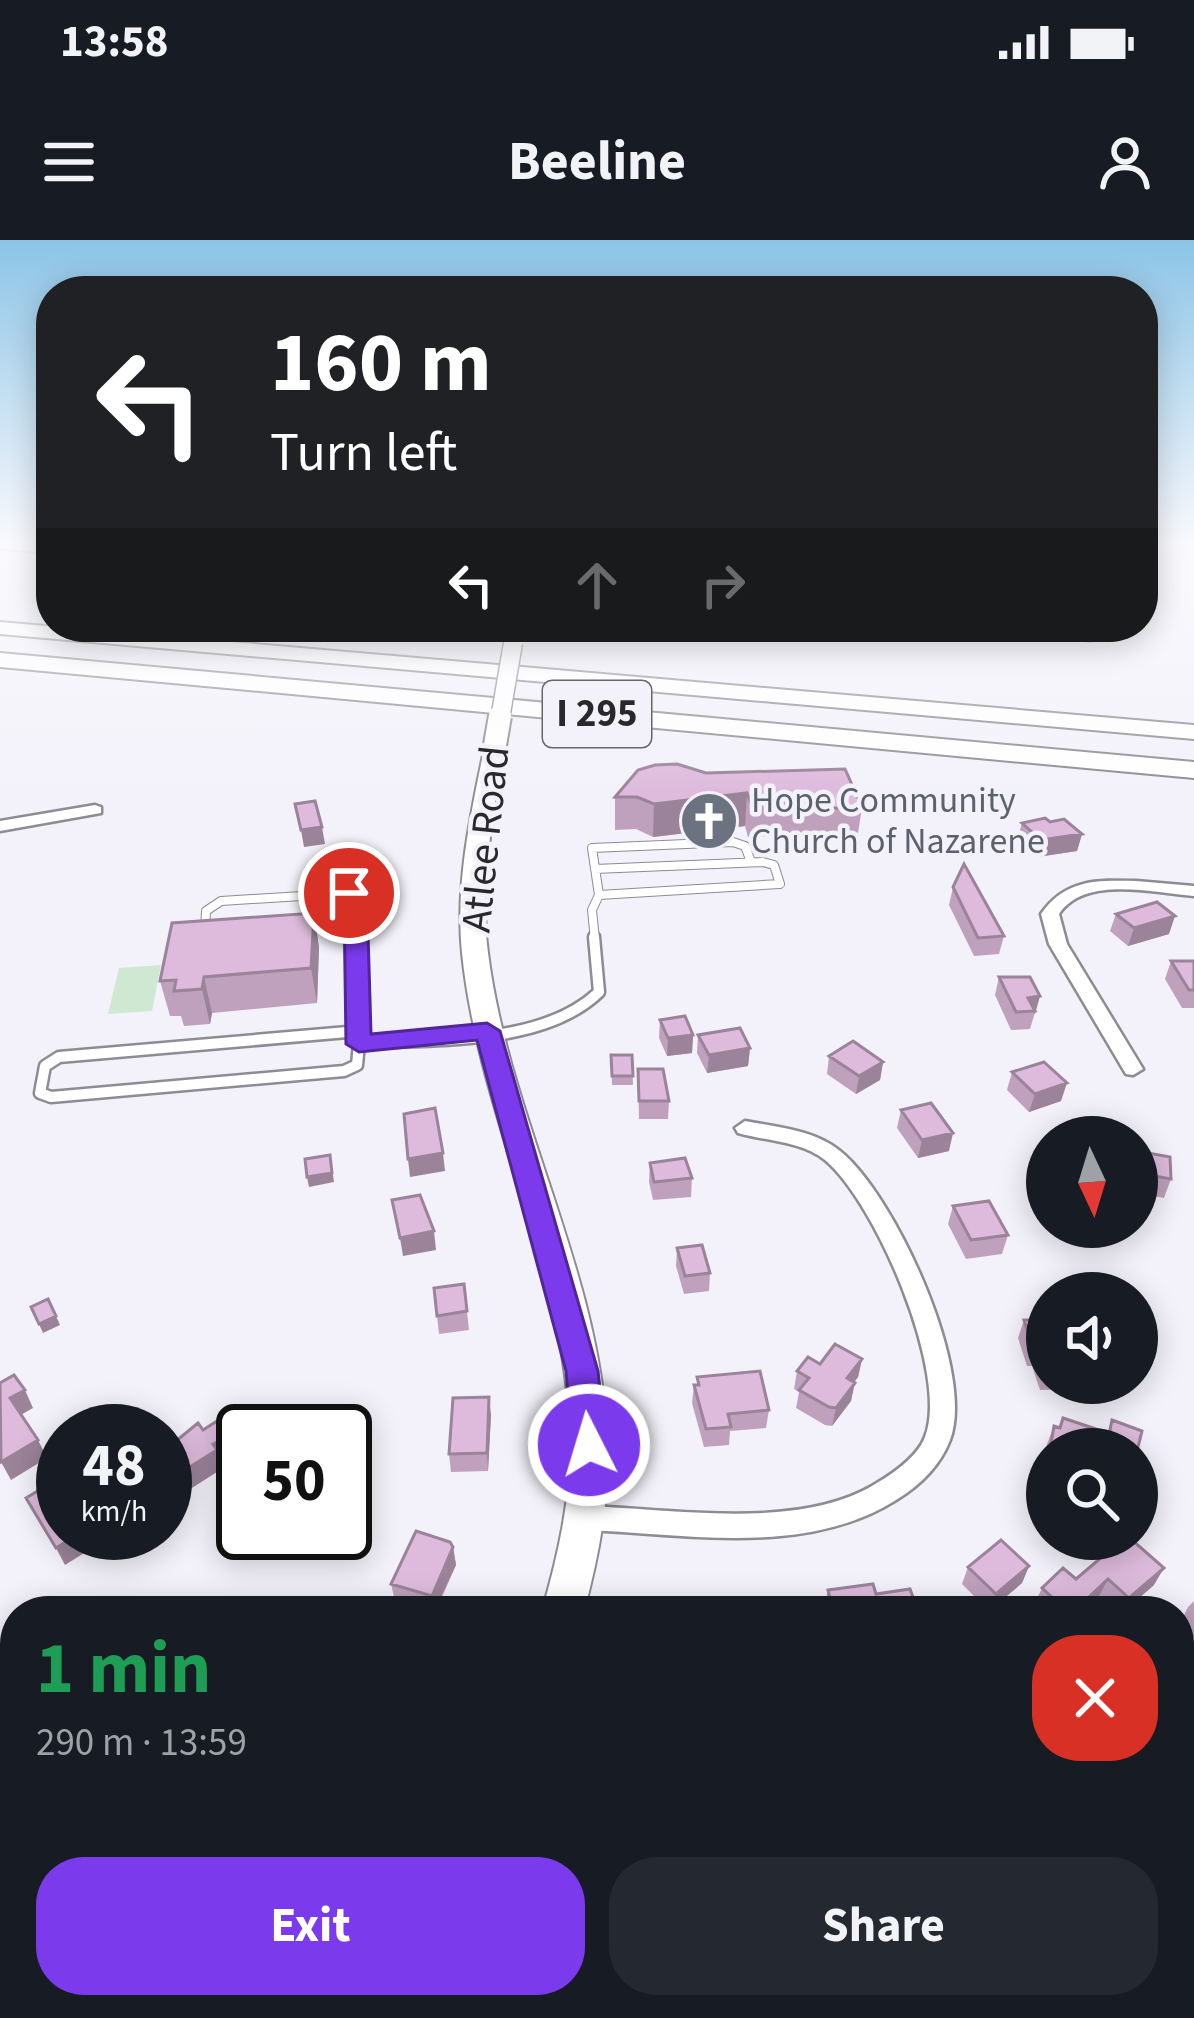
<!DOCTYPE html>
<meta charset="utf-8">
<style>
body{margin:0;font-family:"Source Sans 3",sans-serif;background:#242831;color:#f1f3f6;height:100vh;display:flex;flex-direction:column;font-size:45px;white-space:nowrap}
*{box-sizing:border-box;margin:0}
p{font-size:39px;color:#9ea1a6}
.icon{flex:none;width:66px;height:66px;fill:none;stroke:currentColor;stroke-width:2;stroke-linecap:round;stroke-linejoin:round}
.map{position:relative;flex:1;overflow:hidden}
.drawer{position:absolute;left:0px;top:1356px;width:1194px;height:423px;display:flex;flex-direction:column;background:#171b24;border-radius:48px 48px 0 0;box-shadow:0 6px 30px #0003}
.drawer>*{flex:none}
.banner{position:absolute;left:36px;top:36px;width:1122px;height:366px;border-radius:48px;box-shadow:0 6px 30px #0003;background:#202124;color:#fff;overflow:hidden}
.needle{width:78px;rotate:176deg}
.buttons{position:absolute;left:1026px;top:876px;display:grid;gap:24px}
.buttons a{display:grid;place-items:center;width:132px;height:132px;border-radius:50%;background:#171b24;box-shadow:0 6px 30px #0003;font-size:60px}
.speed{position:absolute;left:36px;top:1164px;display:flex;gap:24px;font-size:60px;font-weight:700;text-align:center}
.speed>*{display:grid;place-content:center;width:156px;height:156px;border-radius:50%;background:#171b24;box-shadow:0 6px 30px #0003;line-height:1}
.speed small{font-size:30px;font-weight:400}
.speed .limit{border:6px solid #111;border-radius:18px;background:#fff;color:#111}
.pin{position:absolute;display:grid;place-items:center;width:102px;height:102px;color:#fff;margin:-51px;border:6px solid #fff;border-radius:50%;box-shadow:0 3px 12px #0007}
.me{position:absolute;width:132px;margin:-66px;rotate:355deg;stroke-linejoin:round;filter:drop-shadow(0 0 9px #0008)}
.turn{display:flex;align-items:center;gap:42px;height:252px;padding:0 36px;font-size:54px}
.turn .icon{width:156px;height:156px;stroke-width:2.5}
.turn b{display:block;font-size:84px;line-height:102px}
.lanes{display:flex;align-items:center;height:114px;padding:0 36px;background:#0003;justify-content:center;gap:60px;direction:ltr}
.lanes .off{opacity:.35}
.round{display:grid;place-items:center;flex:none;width:126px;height:126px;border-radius:48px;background:#242831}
.head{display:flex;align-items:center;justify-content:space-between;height:204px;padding:0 36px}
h1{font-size:72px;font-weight:700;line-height:90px;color:#1e9e55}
.primary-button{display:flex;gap:24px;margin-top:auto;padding:24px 36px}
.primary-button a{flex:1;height:138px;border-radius:48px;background:#7c3aed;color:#fff;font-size:48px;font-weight:700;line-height:138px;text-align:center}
.primary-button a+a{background:#242831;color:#f1f3f6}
.status{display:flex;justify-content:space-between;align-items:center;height:84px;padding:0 60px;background:#171b24;direction:ltr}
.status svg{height:33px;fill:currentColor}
header{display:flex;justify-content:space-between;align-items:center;height:156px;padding:0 36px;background:#171b24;font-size:54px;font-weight:700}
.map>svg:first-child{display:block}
.green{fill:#cfe8d1}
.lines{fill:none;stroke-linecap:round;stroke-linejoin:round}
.service-far1-casing{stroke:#8d8c93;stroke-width:10}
.service-casing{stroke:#8d8c93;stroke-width:15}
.minor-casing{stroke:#8d8c93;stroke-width:5}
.secondary-casing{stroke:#8d8c93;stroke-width:4}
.motorway-casing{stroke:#8d8c93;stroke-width:4}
.service-far1{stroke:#fff;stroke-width:8}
.service{stroke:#fff;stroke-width:10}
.minor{fill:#fff;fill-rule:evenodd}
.secondary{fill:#fff;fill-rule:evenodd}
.motorway{fill:#fff;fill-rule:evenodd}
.secondary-bridge-far1-casing{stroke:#8d8c93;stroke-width:21;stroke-linecap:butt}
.secondary-bridge-casing{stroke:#8d8c93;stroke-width:26;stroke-linecap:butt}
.secondary-bridge-far1{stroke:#fff;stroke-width:18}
.secondary-bridge{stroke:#fff;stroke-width:22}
.wall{fill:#bfa1bd}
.shaded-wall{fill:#9b839a}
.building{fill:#debbdc;stroke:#9b839a;stroke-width:3}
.route{fill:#7c3aed;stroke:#51269a;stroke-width:3}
.labels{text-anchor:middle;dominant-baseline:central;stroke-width:9;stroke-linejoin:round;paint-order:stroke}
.far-worship-label{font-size:36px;fill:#5b616d;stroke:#f3f2fa;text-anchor:start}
.shield{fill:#f3f2fa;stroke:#666569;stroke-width:3}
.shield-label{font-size:39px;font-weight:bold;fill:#29282b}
.street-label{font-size:42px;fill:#29282b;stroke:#f3f2fa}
</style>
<div class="status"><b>13:58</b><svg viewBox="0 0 49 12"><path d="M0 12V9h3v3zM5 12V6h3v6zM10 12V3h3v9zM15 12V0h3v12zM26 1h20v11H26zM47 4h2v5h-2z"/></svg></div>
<header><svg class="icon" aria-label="menu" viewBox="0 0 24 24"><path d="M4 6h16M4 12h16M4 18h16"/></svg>Beeline<svg class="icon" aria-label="person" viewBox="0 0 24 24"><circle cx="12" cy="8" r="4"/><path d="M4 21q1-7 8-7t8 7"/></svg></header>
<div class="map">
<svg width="1194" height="1778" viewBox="0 0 1194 1778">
<rect width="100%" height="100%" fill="#f3f2fa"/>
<path class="green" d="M161,725L152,771L108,774L119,728Z"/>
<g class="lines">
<defs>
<path id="service-far1" d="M595,629L763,622L774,625L780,644L599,655
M306,686L356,682
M205,689L206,671L221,661L349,653L356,659L357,700
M595,700L592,670L599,655L592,608L733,602L745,606L751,622"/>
<path id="service" d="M357,697L359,804C433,798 542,807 599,752L594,697
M359,791L59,817L45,826L40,853L51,857L344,831L357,825L359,804"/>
<path id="minor" d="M0,302L51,307V313L0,308Z
M964,387L1091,392L1097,396L1091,400L970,391Z
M95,565L101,567V573L0,591V581Z
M1136,641L1194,646V656C1154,653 1085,635 1059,674L1067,704L1143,829L1133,835L1126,834L1049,704L1041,674C1065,639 1097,640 1136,641Z
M745,881C776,887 815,890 840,911C895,955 976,1132 950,1200C940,1226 919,1246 896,1260C804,1318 684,1293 582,1290L572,1287L568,1278L572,1269L582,1266C669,1268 794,1291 872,1246C891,1235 917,1218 925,1197C950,1134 875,961 825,920C801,901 766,901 738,893L735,888Z
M0,1450L11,1454L15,1464V1516L4,1511L0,1502Z
M1194,1728V1773L1186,1778L1166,1776L1162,1764H1179V1736Z
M165,1764H212L219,1778H172Z"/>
<path id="secondary" d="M495,499L505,505C493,573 479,644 488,713C509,879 601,1032 607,1200C610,1258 599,1315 584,1371H542C558,1316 571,1259 570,1201C568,1033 479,879 462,713C455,643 471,573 485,505Z
M407,1764H457L454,1778H402Z"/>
<path id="motorway" d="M0,382L1194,485V499L0,394Z
M0,413L1194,522V538L0,427Z"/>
</defs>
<use href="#service-far1" class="service-far1-casing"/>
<use href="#service" class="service-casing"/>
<use href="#minor" class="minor-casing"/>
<use href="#secondary" class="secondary-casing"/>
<use href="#motorway" class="motorway-casing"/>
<use href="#service-far1" class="service-far1"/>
<use href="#service" class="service"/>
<use href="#minor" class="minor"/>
<use href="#secondary" class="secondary"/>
<use href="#motorway" class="motorway"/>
<defs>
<path id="secondary-bridge-far1" d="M500,479L513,403"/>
<path id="secondary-bridge" d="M495,505L500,476"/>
</defs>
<use href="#secondary-bridge-far1" class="secondary-bridge-far1-casing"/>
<use href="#secondary-bridge" class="secondary-bridge-casing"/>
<use href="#secondary-bridge-far1" class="secondary-bridge-far1"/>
<use href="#secondary-bridge" class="secondary-bridge"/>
</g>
<path class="wall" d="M706,533L862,567L857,600L814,602L811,595L748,597L745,586L653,597L636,589L615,590V557Z
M1050,582L1082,594L1077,611L1037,617L1017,600L1022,583Z
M953,647L1004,696L999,714L974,716L949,665Z
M314,673L319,708L317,763L212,773L210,784L184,786L181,776H170L160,741Z
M1116,674L1169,694L1128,706L1110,691Z
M1171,721H1194V768H1182L1165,739Z
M999,737L1040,756L1030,789L1011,790L995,755Z
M660,780L693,795L692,813L667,816L659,798Z
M698,795L750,808L748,826L707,833L697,813Z
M611,815H632L633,845H612Z
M829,816L883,822L880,840L856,854L827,834Z
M638,829L669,861L668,879H639Z
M1012,832L1061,861L1029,872L1007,850Z
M901,870L949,911L918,918L897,888Z
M1137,911L1171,939L1164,958L1137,953Z
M650,923L692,938L691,957L653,960L649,942Z
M953,966L1008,995L1002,1014L966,1019L948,984Z
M677,1008L710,1033L709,1051L684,1054L676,1026Z
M464,1044L469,1090L439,1094L434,1048Z
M1024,1080H1047V1143H1081L1078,1149L1040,1150L1032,1126H1027L1018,1098Z
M862,1119L858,1137L854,1142L851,1161L832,1186L825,1185L796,1168L799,1152L794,1149L797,1131L820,1124Z
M697,1137L769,1170L766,1188L730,1191L729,1205L704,1207L692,1163L694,1145H697Z
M491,1175L488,1231L451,1232L449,1214Z
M1063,1178L1101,1209H1047V1268L1035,1263L1047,1204L1054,1186L1059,1187Z
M1112,1180L1137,1209H1104Z
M203,1190L233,1214L221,1221L223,1228L187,1251L171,1228L165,1212Z
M1123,1299L1154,1345L1124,1371H1115L1099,1356L1083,1371H1041L1034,1365L1042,1348L1076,1339Z
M453,1307L456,1325L436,1371H429L395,1361L391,1344Z
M1029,1326L1022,1343L989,1371L962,1344L968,1327Z
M828,1350L876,1354L918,1371H825L824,1367Z
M1194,1361V1398L1179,1385L1188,1367Z"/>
<path class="shaded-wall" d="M747,553L745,586L653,597L654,564Z
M322,587L325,604L304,607L301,590Z
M1082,594L1077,611L1037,617L1041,600Z
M314,673L319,708L317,763L311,728Z
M1175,676L1169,694L1128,706L1134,688Z
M204,737L212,773L210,784L202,749Z
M1040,756L1035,774H1034L1035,771L1028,758Z
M693,795L692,813L667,816L668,798Z
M750,808L748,826L707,833L709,815Z
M883,822L880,840L856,854L859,836Z
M1067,843L1061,861L1029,872L1035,854Z
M953,893L949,911L918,918L922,900Z
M443,913L445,931L410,937L408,919Z
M330,915L334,942L309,947L307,937Z
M434,991L436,1010L403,1016L400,998Z
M56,1076L60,1085L43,1093L39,1084Z
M862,1119L858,1137L843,1157L847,1138Z
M855,1143L851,1161L832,1186L836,1168Z
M25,1150L33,1168L19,1176L10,1158Z
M489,1157L491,1175L488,1231L487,1213Z
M228,1196L233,1214L221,1221L223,1228L187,1251L180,1233L213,1204Z
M38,1200L47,1218L11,1240L1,1222Z
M80,1293H91L97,1305L65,1325L56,1308Z
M104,1293H122L126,1302L103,1316L95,1299Z
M453,1307L456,1325L434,1371L432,1356Z
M1029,1326L1022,1343L989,1371L996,1354Z
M1164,1328L1154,1345L1124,1371H1122L1129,1358Z
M1108,1339L1099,1356L1083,1371H1074Z
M1194,1461L1188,1472L1179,1481V1475Z"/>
<path class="building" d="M677,524L706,533L845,529L862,567L818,569L815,562L751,564L747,553L654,564L637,557H615L638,530L655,525Z
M315,561L322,587L301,590L295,564Z
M1045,578L1050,582L1064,579L1082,594L1041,600L1022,583Z
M964,624L1004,696L978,698L953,647Z
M1157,662L1175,676L1134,688L1116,674Z
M314,673L311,728L204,737L202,749L174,751L176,740L160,741L172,683Z
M1171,721H1194V750H1189Z
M999,737H1030L1040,756L1028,758L1035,771L1016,772Z
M685,776L693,795L668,798L660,780Z
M740,788L750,808L709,815L698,795Z
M853,801L883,822L859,836L829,816Z
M611,815H632L633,836H612Z
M1044,822L1067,843L1035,854L1012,832Z
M638,829H663L669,861H639Z
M931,863L953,893L922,900L901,870Z
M435,868L443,913L408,919L404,874Z
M1137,911L1170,917L1171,939L1137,933Z
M330,915L332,933L307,937L305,919Z
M685,918L692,938L654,942L650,923Z
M420,955L434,991L400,998L392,960Z
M989,961L1008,995L971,1000L953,966Z
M702,1005L710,1033L685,1036L677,1008Z
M464,1044L467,1071L437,1076L434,1048Z
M48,1059L56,1076L39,1084L31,1067Z
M1024,1080H1047V1132L1039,1108H1033Z
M835,1104L862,1119L847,1138L855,1143L836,1168L829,1167L799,1150L809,1138L797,1131L808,1117L820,1124Z
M760,1131L769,1170L728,1174L731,1187L706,1189L694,1145H699L697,1137Z
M14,1135L25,1150L10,1158L38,1200L1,1222L0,1143Z
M489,1157L487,1213L449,1214L453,1158Z
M1063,1178L1105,1192L1101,1209H1050L1054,1186L1060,1188Z
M1112,1180L1142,1191L1137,1211V1209H1119L1107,1204Z
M217,1181L228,1196L213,1204L217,1210L180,1233L165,1210L198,1183L203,1190Z
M1047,1221V1247L1042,1245Z
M63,1236V1293H80L56,1308L26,1258Z
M416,1291L450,1302L453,1307L432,1356L391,1344Z
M1123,1299H1131L1164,1328L1129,1358L1108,1339L1074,1371H1067L1042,1348L1063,1328L1076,1339Z
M1001,1300L1029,1326L996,1354L968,1327Z
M873,1344L876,1354L910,1349L918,1371H833L828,1350Z
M131,1363L135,1371H118Z
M1179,1437L1194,1450V1461L1179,1475Z
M773,1764H844L855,1778H759Z"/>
<linearGradient id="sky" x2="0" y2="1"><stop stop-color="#8cc4e6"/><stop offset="0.55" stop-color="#faf9fd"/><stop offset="1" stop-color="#faf9fd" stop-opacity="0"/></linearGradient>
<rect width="1194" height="551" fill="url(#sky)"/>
<path class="route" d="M349,646L367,659L371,794L487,783L500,791L598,1131L606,1205L601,1215L589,1219L577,1215L572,1205L566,1131L477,800L359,812L346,804L344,661L338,653Z"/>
<defs>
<symbol id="church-disc" viewBox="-11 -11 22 22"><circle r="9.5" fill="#6b7280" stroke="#f3f2fa"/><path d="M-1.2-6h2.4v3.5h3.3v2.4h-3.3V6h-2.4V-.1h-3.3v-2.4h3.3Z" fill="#fff"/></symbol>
</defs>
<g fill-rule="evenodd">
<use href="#church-disc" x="676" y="548" width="66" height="66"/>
</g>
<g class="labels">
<g class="far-worship-label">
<text x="751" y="560">Hope Community<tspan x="751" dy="41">Church of Nazarene</tspan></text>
</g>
<rect class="shield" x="543" y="441" width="108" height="66" rx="9"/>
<g class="shield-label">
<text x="597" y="474">I 295</text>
</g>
<g class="street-label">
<text transform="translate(486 599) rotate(-84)">Atlee Road</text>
</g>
</g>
</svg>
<div class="buttons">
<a><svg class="needle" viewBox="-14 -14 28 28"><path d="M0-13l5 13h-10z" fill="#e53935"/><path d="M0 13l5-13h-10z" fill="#9ea1a6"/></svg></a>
<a><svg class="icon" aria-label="sound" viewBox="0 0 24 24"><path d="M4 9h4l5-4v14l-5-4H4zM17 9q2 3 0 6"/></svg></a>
<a><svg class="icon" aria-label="search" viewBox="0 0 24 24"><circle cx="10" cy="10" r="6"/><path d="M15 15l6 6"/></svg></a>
</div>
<div class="speed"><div>48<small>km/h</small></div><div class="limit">50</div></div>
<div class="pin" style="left:349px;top:653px;background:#d93025"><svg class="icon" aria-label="arrive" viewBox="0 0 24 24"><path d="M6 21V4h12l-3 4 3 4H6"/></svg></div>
<svg class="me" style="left:589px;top:1205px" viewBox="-20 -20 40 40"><circle r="17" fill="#7c3aed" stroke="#fff" stroke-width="3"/><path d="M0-11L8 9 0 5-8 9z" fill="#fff"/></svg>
<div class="banner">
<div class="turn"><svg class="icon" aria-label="left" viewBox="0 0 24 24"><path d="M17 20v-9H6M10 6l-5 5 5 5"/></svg><div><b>160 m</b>Turn left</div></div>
<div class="lanes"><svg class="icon" aria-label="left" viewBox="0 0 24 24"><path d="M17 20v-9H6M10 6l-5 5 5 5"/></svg><svg class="icon off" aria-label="ahead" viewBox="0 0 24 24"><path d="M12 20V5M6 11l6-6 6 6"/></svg><svg class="icon off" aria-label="right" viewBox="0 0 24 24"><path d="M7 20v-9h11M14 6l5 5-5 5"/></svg></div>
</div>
<section class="drawer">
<div class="head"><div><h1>1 min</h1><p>290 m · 13:59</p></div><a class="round" style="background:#d93025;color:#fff"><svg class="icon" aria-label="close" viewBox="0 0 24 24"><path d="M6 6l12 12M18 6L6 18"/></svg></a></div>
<div class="primary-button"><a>Exit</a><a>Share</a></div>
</section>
</div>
